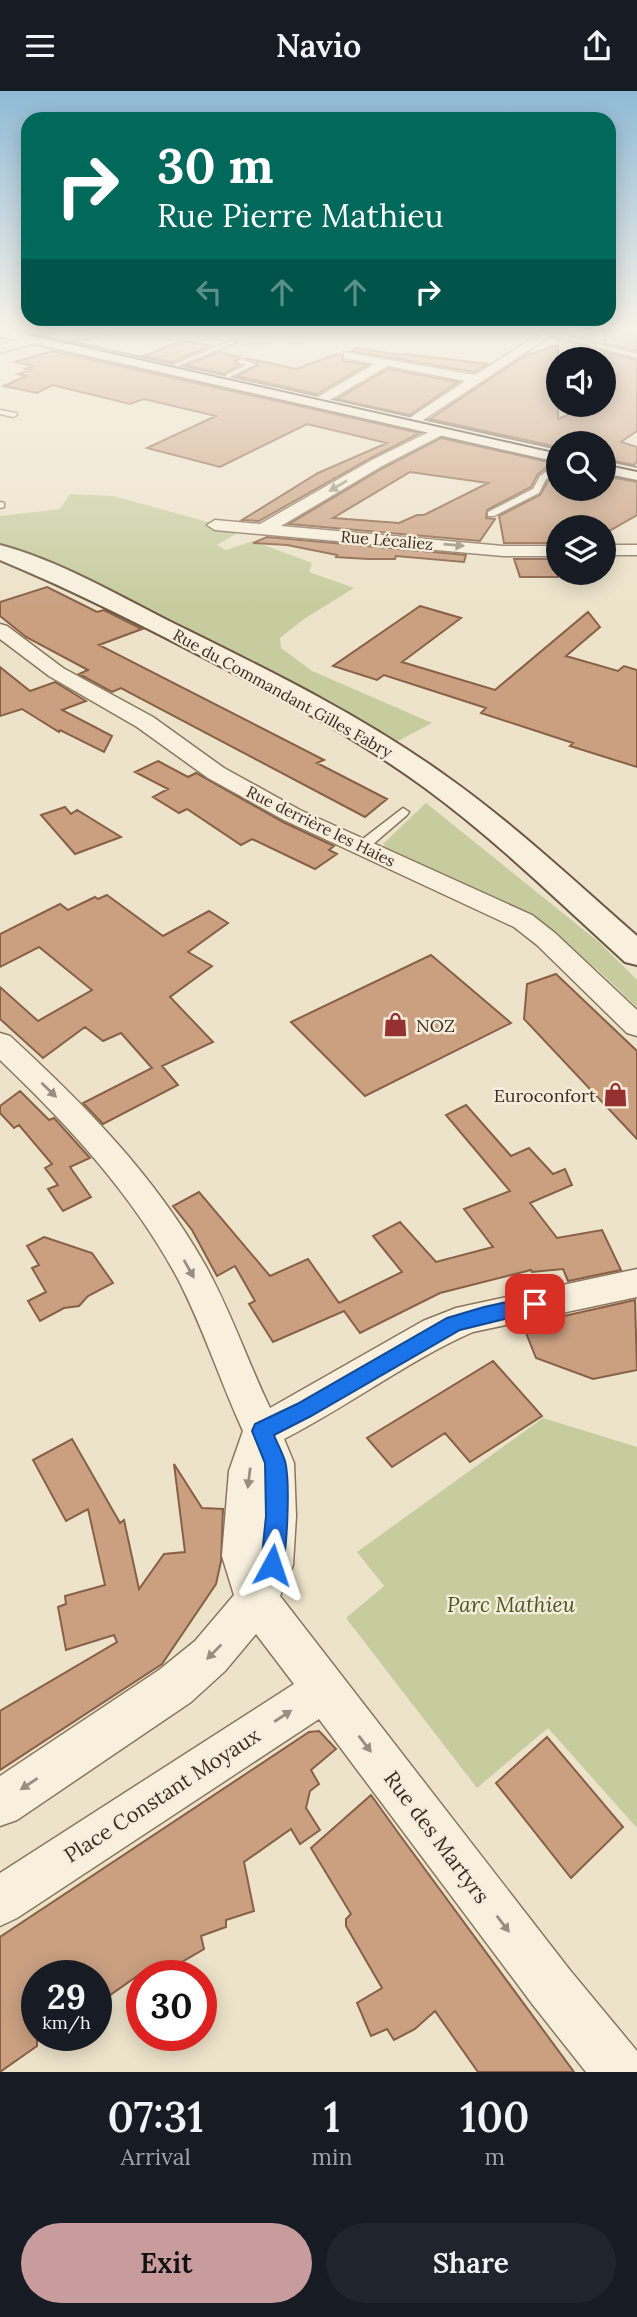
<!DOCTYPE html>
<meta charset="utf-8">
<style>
body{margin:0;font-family:Lora,serif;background:#20242c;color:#f1f3f6;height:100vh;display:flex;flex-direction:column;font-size:26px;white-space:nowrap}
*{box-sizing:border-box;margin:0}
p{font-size:23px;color:#9ea1a6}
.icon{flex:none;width:38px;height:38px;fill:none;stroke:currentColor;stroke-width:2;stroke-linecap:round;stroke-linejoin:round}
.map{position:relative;height:1981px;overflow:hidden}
.side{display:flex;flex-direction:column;background:#171b24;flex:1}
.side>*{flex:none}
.guide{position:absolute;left:21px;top:21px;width:595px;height:214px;border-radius:21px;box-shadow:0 4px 18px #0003;background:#00695c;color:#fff;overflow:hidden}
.buttons{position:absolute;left:546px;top:256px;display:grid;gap:14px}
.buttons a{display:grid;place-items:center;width:70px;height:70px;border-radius:50%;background:#171b24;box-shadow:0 4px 18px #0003;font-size:35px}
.speed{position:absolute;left:21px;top:1869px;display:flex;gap:14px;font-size:35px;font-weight:700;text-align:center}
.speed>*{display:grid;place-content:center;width:91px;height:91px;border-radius:50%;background:#171b24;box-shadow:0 4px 18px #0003;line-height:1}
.speed small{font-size:18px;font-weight:400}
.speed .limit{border:10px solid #d22;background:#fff;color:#111}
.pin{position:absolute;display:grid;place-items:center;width:60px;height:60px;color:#fff;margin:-30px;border-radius:14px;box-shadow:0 4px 10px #0006}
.me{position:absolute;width:77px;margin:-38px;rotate:5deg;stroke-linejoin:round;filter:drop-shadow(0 0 5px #0008)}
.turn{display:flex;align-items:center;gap:24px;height:147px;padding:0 21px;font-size:32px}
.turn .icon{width:91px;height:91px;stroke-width:2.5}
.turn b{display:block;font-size:49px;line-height:60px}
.lanes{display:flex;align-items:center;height:66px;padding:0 21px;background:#0003;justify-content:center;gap:35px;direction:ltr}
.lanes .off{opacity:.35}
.eta{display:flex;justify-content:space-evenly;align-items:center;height:119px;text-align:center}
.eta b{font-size:42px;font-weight:600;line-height:49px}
.action{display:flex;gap:14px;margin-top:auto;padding:14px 21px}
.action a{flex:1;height:80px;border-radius:42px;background:#c89c9d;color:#111;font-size:28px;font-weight:600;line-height:80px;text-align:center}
.action a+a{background:#20242c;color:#f1f3f6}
header{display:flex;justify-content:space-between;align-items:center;height:91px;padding:0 21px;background:#171b24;font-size:32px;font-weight:600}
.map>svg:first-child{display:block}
.green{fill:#c6cc9e}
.building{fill:#caa081;stroke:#886045;stroke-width:2;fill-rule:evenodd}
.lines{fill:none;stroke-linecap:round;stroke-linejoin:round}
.lane-casing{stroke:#8a765f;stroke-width:3}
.street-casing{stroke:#8a765f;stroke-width:3}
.secondary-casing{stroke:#6c5742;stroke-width:4}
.lane{fill:#f8f0dd;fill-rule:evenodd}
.street{fill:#f8f0dd;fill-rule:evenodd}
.secondary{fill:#f8f0dd;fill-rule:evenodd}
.tram{stroke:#3b2e21;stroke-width:2}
.oneway{fill:#9a8f7f}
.route{fill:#1a73e8;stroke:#114b97;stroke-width:2}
.labels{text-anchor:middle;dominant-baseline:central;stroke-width:5;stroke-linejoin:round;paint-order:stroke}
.far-street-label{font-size:16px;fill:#3b2e21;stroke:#f5edd9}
.poi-label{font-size:18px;fill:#3b2e21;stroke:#f5edd9;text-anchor:start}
.near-park-label{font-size:21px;font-style:italic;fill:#4b5629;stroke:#f5edd9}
.near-street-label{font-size:21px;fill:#3b2e21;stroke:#f5edd9}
</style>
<header><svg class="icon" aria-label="menu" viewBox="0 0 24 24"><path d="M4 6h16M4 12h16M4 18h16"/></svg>Navio<svg class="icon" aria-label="share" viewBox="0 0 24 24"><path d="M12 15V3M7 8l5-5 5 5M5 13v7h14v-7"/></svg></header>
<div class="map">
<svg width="637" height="1981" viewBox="0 0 637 1981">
<rect width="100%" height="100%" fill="#ede3ca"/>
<path class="green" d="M214,238H335L330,240L334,242L300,255L275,250L242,265L216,259L252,243L232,240L190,256L176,252Z
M70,403L113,405L241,440L217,454L226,459L253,450L312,472L309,481L354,497L304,528L280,547L281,557L312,580L432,632L394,652L0,456V425L60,418Z
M426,712L600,852L637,889V916L598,879L523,820L386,757L383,753Z
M543,1327L637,1356V1737L548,1637L477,1697L346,1527L384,1495L357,1461Z"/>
<path class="building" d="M604,238L637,242V260L604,252Z
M182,250L211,255L173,271L143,265Z
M558,254V328L594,313H604V261L637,269V340L621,351L637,356V371L634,374L604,368V352H558V356L430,328L526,264Z
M357,257L401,264L405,263L488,273L474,281L351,260Z
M52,260L420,342L371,367L259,430L242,429L318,382L387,352L307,333L220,376L147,357L216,325L144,308L130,313L52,294L37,302L4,295L26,285L18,283L30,279L25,278L32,275L15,271Z
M219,261L239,266L235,272L239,274L224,283L187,274Z
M337,263L341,264L343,270L367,274L317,303L237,285L258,274L257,270L246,267L296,278Z
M388,278L458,291L410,324L337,308Z
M441,347L553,372L538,383L531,396L487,419L486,427L495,428L480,450L289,433L383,377ZM410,381L488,392L424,424H417L399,432L333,427Z
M558,383V397H604V385L637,391V424L604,443V436H558V452H504L499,425L540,404L548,390Z
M267,446L466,464L464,471L396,465L395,468H368L336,466L337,464L287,454L253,452Z
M514,468H558V486H520Z
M47,496L97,521L104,519L142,538L99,554L324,669L317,672L387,708L365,726L121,597L112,601L79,583L88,579L26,546L0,525V511Z
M420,515L461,527L402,571L495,599L588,521L600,536L566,565L618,580L624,575L637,579V676L570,655L573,652L481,622L486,617L384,584L377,589L333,575Z
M0,576L30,600L55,591L86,610L62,619L112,645L104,661L60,639L59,641L22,618L0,625Z
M158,670L188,686L196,682L283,731L334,755L329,759L337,763L315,778L252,748L241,754L187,718L179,722L153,706L168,698L135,681Z
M65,716L71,723L77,719L121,746L75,763L41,724Z
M107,804L163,845L209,820L228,832L188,861L212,875L170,906L213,951L162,975L178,994L103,1033L83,1012L152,977L121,942L103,950L85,936L43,967L0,928V896L38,930L92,899L39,856L0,876V843L60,813L68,819L95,806L98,808Z
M431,864L511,932L365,1005L291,931Z
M556,883L637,960V1048L524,928L527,893Z
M20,1000L49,1029L54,1027L90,1067L70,1076L91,1106L63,1120L48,1098L58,1094L45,1077L52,1073L19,1034L14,1037L0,1022V1015Z
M466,1014L511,1065L529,1057L553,1083L565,1078L572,1094L530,1112L557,1147L602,1139L621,1179L568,1190L563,1178L532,1181L531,1179L440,1202L360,1242L344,1220L273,1251L249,1213L255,1210L235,1175L217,1185L192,1139L173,1115L199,1101L270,1185L308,1168L339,1212L402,1181L373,1145L400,1131L436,1171L493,1156L464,1118L510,1100L446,1024Z
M44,1146L92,1162L113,1192L88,1205L79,1215L64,1217L40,1230L28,1210L46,1201L32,1177L39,1174L27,1155Z
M635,1209L637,1279L593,1288L536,1267L524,1237L564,1225Z
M493,1270L542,1325L470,1371L445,1342L392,1376L367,1347Z
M72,1348L120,1432L124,1429L139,1498L164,1463L185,1461L174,1373L202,1417L223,1418L221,1470L216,1493L162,1573L0,1679V1620L117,1551L114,1544L66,1559L58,1516L66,1513L65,1505L105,1494L88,1418L66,1430L33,1369Z
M319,1640L336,1658L311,1679L319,1693L310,1700L306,1717L320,1739L300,1753L291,1738L244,1771L254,1820L226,1829V1836L201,1845L204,1858L170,1878L172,1885H144L143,1881L96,1914V1885H37V1955L0,1981V1846L309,1641Z
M547,1646L623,1736L571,1787L496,1692Z
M371,1704L399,1743L574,1981H478L435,1920L415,1938L394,1949L387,1938L371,1945L357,1912L382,1897L346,1835V1828L351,1823L311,1757Z"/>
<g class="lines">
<defs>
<path id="lane" d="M548,240L637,263V267L546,243Z
M231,250L236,251L178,275L173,274Z
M240,268L256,273L230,286H226V284L246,274L238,271Z
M0,319L16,322L17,324L13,326L0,323Z
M555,374H558V380L546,388L539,402L494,425H488V421L533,398L540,385Z
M0,411L4,412V416L0,417Z
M403,717L409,721L407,724L365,760H355V754Z"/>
<path id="street" d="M97,238H116C104,247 59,254 47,245L53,241Z
M547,238H561L414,335L409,336L402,332L465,290L388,275L328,310L323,311L316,307L374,273L344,267V261L475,284Z
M35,244L39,245V251L0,262V254Z
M441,335L448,339L446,342L382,375L281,435L503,455H558V465H503L215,439L207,434L215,429L260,433L372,369Z
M604,454H637V464H604Z
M0,533L7,535L63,577L153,626L224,677L300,719L532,824L555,842L637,919V945L627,942L537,854L514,836L284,729L208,687L137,636L49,585L0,548Z
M0,942L10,945C84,1013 154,1084 204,1172C230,1218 247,1269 270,1317L423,1230L456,1217L637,1178V1206L473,1241C407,1270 349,1315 284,1348L294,1372L296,1425L293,1474L280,1505L569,1878L637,1960V1981H586L533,1914L319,1628L17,1827L0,1835V1782L294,1593L256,1543L225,1580L191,1611L17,1729L0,1735V1685L159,1579L195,1550L234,1504L222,1465L229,1380L243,1340C220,1290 203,1236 178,1188C133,1104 68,1034 0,969Z"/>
<path id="secondary" d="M0,238H11L558,359V371L0,245Z
M604,370L637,377V389L604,382Z
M0,454C55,468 118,504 169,530C264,577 360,623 446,685C514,733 574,790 637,845V874L625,871C559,811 496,749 425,697C361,650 290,612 220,575C148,537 75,500 0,469Z"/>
</defs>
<use href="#lane" class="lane-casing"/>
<use href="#street" class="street-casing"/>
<use href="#secondary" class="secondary-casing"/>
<use href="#lane" class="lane"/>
<use href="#street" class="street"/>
<use href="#secondary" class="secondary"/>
<path class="tram" d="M6,238L558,362
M604,373L637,380"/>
</g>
<defs><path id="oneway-solid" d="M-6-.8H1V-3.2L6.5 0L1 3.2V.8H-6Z" transform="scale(1.75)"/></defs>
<g class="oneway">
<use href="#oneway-solid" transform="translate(338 395) rotate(149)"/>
<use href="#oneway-solid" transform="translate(454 454) rotate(5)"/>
<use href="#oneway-solid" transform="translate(49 999) rotate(44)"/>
<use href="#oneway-solid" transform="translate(189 1178) rotate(61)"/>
<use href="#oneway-solid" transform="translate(249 1387) rotate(97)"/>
<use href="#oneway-solid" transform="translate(214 1561) rotate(135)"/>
<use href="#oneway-solid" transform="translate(283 1625) rotate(-33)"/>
<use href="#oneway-solid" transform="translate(365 1653) rotate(53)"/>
<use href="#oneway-solid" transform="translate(29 1693) rotate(146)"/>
<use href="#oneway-solid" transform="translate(503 1833) rotate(53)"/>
</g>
<linearGradient id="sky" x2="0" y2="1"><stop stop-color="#8fbad6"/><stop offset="0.46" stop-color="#f7f2e7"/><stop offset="1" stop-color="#f7f2e7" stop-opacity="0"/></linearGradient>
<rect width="637" height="515" fill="url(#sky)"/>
<path class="route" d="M535,1205L541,1208L544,1213L541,1219L460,1239L311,1325L274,1344C277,1352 282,1361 285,1370C290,1389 288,1464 280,1482L272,1485L265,1482L261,1474L266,1425L265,1372L252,1340L255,1333L297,1313L447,1227L484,1216Z"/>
<defs>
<symbol id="shop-bare" viewBox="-9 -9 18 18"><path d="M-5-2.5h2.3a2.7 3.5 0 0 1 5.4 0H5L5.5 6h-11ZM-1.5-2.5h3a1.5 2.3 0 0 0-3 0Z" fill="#963131" stroke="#f5edd9" stroke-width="2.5" paint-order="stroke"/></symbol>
</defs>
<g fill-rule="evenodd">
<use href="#shop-bare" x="378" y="916" width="35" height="35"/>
<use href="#shop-bare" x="598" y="986" width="35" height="35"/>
</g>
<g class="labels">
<g class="far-street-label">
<text transform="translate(387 449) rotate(5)">Rue Lécaliez</text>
<text transform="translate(283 602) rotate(29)">Rue du Commandant Gilles Fabry</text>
<text transform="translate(321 735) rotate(26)">Rue derrière les Haies</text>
</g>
<g class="poi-label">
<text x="416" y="934">NOZ</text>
<text x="596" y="1004" text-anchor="end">Euroconfort</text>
</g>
<g class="near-park-label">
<text x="511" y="1513">Parc Mathieu</text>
</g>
<g class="near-street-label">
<text transform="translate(162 1704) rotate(-33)">Place Constant Moyaux</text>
<text transform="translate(437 1746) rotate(53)">Rue des Martyrs</text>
</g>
</g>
</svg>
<div class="buttons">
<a><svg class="icon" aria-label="sound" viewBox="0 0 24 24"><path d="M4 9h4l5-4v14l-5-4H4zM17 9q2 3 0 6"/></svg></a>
<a><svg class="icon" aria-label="search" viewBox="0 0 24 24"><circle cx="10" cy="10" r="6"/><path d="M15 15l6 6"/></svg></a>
<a><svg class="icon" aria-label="layers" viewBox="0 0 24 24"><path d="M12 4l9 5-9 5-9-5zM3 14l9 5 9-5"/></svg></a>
</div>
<div class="speed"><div>29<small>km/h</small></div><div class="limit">30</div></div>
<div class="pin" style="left:535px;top:1213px;background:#d93025"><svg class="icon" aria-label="arrive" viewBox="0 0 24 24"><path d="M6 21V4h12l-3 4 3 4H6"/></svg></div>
<svg class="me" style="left:272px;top:1474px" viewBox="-20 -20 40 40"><path d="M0-17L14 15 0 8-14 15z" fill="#1a73e8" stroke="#fff" stroke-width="4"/></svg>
<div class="guide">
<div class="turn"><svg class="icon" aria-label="right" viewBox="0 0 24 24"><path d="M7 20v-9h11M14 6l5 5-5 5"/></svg><div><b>30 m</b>Rue Pierre Mathieu</div></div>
<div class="lanes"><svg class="icon off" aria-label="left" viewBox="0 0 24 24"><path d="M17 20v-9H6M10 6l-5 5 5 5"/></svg><svg class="icon off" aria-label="ahead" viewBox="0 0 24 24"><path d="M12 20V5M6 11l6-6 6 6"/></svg><svg class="icon off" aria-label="ahead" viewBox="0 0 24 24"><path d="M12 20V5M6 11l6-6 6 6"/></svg><svg class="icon" aria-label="right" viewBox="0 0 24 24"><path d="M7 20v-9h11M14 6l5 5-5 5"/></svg></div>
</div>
</div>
<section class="side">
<div class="eta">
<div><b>07:31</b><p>Arrival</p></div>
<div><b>1</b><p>min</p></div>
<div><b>100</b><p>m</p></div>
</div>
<div class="action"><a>Exit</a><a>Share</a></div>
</section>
